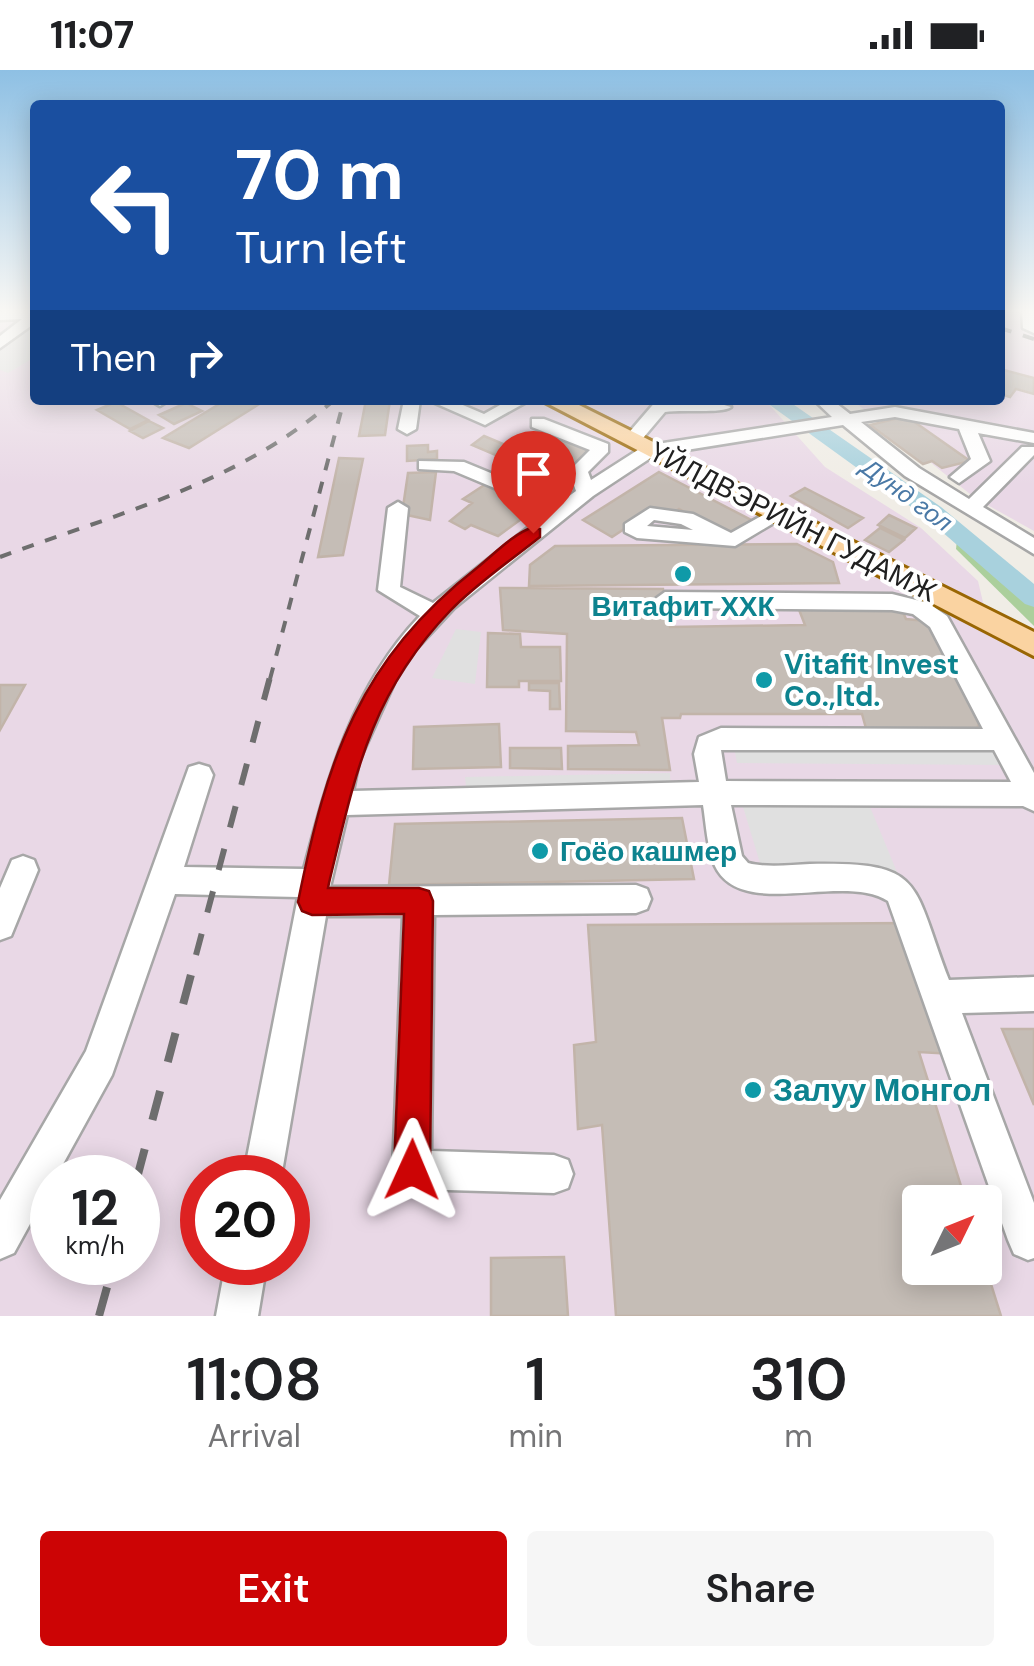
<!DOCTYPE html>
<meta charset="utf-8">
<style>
body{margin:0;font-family:"DM Sans",sans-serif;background:#f6f6f6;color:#202124;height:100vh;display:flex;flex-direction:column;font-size:38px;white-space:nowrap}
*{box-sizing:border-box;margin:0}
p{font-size:32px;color:#757577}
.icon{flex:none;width:55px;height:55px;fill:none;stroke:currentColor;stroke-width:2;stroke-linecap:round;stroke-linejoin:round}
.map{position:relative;height:1246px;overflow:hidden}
.side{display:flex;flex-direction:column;background:#fff;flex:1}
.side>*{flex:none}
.top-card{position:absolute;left:30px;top:30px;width:975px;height:305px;border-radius:10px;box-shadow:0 5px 25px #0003;background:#1a4fa0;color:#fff;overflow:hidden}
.needle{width:65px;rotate:47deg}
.buttons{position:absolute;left:902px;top:1115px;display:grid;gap:20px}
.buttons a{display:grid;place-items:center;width:100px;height:100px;border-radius:10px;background:#fff;box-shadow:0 5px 25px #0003;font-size:50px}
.speed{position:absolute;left:30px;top:1085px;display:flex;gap:20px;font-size:50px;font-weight:700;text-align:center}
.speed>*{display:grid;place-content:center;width:130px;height:130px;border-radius:50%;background:#fff;box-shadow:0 5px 25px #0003;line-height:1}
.speed small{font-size:25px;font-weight:400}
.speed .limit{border:15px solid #d22;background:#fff;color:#111}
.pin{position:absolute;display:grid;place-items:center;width:85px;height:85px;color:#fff;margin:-102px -42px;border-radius:50% 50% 50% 0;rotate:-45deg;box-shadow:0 0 10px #0007}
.pin .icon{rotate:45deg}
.me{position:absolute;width:110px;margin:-55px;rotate:1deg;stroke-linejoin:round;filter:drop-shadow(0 0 8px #0008)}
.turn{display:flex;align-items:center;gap:35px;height:210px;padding:0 40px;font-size:45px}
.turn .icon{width:130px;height:130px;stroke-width:2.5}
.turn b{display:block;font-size:70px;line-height:85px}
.then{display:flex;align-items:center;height:95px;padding:0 40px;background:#0003;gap:20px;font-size:38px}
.eta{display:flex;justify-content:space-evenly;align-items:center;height:170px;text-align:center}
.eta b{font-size:60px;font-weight:600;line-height:70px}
.button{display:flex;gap:20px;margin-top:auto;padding:20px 40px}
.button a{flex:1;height:115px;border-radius:10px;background:#cc0405;color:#fff;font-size:40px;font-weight:600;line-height:115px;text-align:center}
.button a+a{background:#f6f6f6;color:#202124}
.status{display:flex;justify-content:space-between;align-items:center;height:70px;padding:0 50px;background:#fff;direction:ltr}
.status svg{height:28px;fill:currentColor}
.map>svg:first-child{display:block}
.industrial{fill:#e9d8e6;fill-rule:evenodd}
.forest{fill:#abcf9c}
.parking{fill:#e0e0e0}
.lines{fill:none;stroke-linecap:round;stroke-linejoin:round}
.river{fill:#a8d1dd;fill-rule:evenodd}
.building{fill:#c5bdb6;stroke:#c2b4a9;stroke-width:2.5}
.minor-casing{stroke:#a7a7a7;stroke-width:5}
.major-casing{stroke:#996603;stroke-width:6}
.minor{fill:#fff;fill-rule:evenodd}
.major{fill:#fad3a1;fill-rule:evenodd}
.rail-far2{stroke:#6e6e6e;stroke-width:4;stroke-dasharray:12 12;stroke-linecap:butt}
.rail-far1{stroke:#6e6e6e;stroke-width:6;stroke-dasharray:22 22;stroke-linecap:butt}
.rail{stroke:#6e6e6e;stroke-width:8;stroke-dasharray:30 30;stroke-linecap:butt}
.route{fill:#cc0405;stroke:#850303;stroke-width:2.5}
.culture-dot{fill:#0f9aa8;stroke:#fff;stroke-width:4}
.labels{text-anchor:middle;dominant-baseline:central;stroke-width:8;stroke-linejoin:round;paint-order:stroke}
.far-water-label{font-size:25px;font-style:italic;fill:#4a79a6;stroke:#fff}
.street-label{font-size:28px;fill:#202020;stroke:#fff}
.culture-label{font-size:28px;font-weight:bold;fill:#0d838f;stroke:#fff;text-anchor:start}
.near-culture-label{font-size:32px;font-weight:bold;fill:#0d838f;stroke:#fff;text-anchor:start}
</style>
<div class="status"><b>11:07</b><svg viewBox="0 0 49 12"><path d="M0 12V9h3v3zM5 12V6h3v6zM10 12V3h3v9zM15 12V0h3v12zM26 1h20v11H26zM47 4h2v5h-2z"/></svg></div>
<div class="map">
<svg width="1034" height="1246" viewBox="0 0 1034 1246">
<rect width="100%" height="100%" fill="#f0ede6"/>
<path class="industrial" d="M0,240H35V330H765L825,397L921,458L978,511L991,566L1034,589V1246H0ZM52,1108H138V1192H52ZM202,1108H288V1192H202ZM920,1132H985V1198H920Z
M1000,240H1034V461L975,428L852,330H1000Z"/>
<path class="forest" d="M957,470L1034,532V556L956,479Z"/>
<path class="parking" d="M35,249V287L8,303L0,300V277Z
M456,559L481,562L475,614L432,608Z
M733,672L994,674L1004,695L737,693Z
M670,703L671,720L467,726L465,707Z
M740,727L868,732L897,802L763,803Z"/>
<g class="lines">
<path class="river" d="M763,330H787L941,437L1034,514V537L1025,534L925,447Z"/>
</g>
<path class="building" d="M1000,299L1034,308V324L1016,319L1010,327L1000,324Z
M226,330L261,333L189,378L163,368Z
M366,330H390L385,365L359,366Z
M116,332L148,350L130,359L97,340Z
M186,333L202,341L174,354L159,345Z
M906,346L970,391L942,398L932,391L923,394L870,355Z
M149,351L163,358L143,368L130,361Z
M557,362L596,376L570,398L518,377L537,363L549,368Z
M484,366L529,385L517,394L472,375Z
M428,375V382L437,381V389L407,391V376Z
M339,388L363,389L343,485L318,487Z
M436,402L430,450L402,444L408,403Z
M659,402L757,453L735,469L679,439L670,445L656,438L612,467L583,450Z
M524,408L555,422L545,430L514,415Z
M489,412L539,436L498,466L471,455L465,459L450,451L472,433L463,429Z
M805,418L863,448L848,458L791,426Z
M889,445L916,458L905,468L878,455Z
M880,458L904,470L889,482L865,470Z
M797,474L833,492L839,513L529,516L530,495L555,476Z
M500,518L663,519L670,557L805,555L798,537L902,540L906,549L926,551L936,558L981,650L977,658L867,662L862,644H681L680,648H662L670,700L568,699V676L639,675L636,662L566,661L567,564L503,560Z
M488,563L520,564L521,577H560L561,611H519V617H487Z
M529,613H559L560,639H550V621L529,620Z
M0,615H25L0,660Z
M499,654L501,697L413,699L414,657Z
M510,678H561L562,699L510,698Z
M682,748L694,809L389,815L395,754Z
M907,853L952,984L919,982L966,1132H920V1198L985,1195L1001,1246H616L602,1055L578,1059L574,975L596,972L588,855Z
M1002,959H1034V1035Z
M564,1187L568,1246H491V1188Z"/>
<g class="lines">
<defs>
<path id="minor" d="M35,240V253L0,278V266L22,249L0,250V242Z
M1022,240H1034V263L1023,258Z
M150,330H168V331L160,336Z
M404,330H420L416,359L407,364L398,359Z
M428,330H451L484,344L509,330H530L485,355Z
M657,330H707L731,337C722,344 682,339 665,342L638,374H626V366Z
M814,330H832L850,344L895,337L1034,363V373L978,363L990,391L959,413L950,407L971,389L959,359L895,347L861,352L919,398L969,429L1022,377H1034V385L983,437L1034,468V484L905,406L843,355L655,385L593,426L454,538L416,579L395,611L359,691L353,721L699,712L694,684L699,667L721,658L983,659L930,557L913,544L892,540L665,538L654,530L665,522L892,524L928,533L947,546L1034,703V741L1023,736L731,735L742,786L748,793C767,798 790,795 810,794C926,792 911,811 949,910L1034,907V941L962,943L1034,1133V1188L1028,1190L1014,1184L1008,1170L888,831C843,802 741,851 715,796C707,778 706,754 703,735L347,745L330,817L636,815L647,819L651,829L647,839L636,843L434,845L431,1081L554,1085L568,1090L573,1104L568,1118L554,1123L412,1119L398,1114L393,1100L403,846H326L281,1108H243L298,827L175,824L112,1005L14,1183L0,1189V1130L86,981L189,697L199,694L209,697L213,705L184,797L304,799C328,708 352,617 420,546L378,520L388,438L398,432L408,438L400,517L433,533L549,441L454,401L419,399V391L464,392L561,432L576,421L569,401L590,380L532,357V349H544L608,374V382L588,402L591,410L644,376L832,347ZM721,680H994L1011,712L726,711Z
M650,438L693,444L731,463L770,441L777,439L787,445L735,476L637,468L625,462V454ZM654,450L681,454L693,460L647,456Z
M23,786L34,790L38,800L11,866L0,870V818L12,790Z
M226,1192H267L258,1246H216Z"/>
<path id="major" d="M541,330H569L1034,562V586Z"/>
</defs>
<use href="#minor" class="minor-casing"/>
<use href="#major" class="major-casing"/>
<use href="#minor" class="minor"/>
<use href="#major" class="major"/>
<path class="rail-far2" d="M1000,258L1034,269
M0,487C115,444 241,413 334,330
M270,609L344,330"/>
<path class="rail-far1" d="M196,885L270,607"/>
<path class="rail" d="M137,1108L197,882
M99,1246L114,1192"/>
</g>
<linearGradient id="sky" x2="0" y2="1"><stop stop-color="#8ec0e4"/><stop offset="0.58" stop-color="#f8f7f4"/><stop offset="1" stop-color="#f8f7f4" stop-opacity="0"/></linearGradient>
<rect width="1034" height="415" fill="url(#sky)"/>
<path class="route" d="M533,457L540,459V467C510,491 476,514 450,541C370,624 355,706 329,813L328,818H419L429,821L433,831L430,1100L424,1113L412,1118L400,1113L394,1100L404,844L312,845L302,841L298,832C327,688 359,590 478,497C494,484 513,464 533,457Z"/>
<g class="culture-dot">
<circle cx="683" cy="504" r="10"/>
<circle cx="764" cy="610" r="10"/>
<circle cx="540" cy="781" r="10"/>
<circle cx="753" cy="1020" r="10"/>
</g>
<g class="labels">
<g class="far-water-label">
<text transform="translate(907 425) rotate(36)">Дунд гол</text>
</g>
<g class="street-label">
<text transform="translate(793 452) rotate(27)">YЙЛДВЭРИЙН ГУДАМЖ</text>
</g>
<g class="culture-label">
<text x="683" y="536" text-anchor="middle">Витафит ХХК</text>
<text x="784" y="594">Vitafit Invest<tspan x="784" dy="32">Co.,ltd.</tspan></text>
<text x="560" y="781">Гоёо кашмер</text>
</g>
<g class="near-culture-label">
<text x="773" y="1020">Залуу Монгол</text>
</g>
</g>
</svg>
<div class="buttons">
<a><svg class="needle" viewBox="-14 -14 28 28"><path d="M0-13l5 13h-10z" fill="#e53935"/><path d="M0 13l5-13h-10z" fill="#757577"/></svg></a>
</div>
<div class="speed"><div>12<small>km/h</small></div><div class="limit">20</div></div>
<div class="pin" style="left:533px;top:463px;background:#d93025"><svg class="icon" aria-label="arrive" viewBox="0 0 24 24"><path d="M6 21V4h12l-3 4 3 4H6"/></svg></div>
<svg class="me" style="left:412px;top:1100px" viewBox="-20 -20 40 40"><path d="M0-17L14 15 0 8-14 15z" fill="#cc0405" stroke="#fff" stroke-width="4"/></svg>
<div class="top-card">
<div class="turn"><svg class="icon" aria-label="left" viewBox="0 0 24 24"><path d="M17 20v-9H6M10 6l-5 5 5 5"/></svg><div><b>70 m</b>Turn left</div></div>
<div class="then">Then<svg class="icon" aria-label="right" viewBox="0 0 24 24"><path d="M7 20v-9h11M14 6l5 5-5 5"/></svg></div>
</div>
</div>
<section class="side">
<div class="eta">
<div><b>11:08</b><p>Arrival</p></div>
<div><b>1</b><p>min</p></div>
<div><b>310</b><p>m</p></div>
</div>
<div class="button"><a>Exit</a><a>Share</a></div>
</section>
